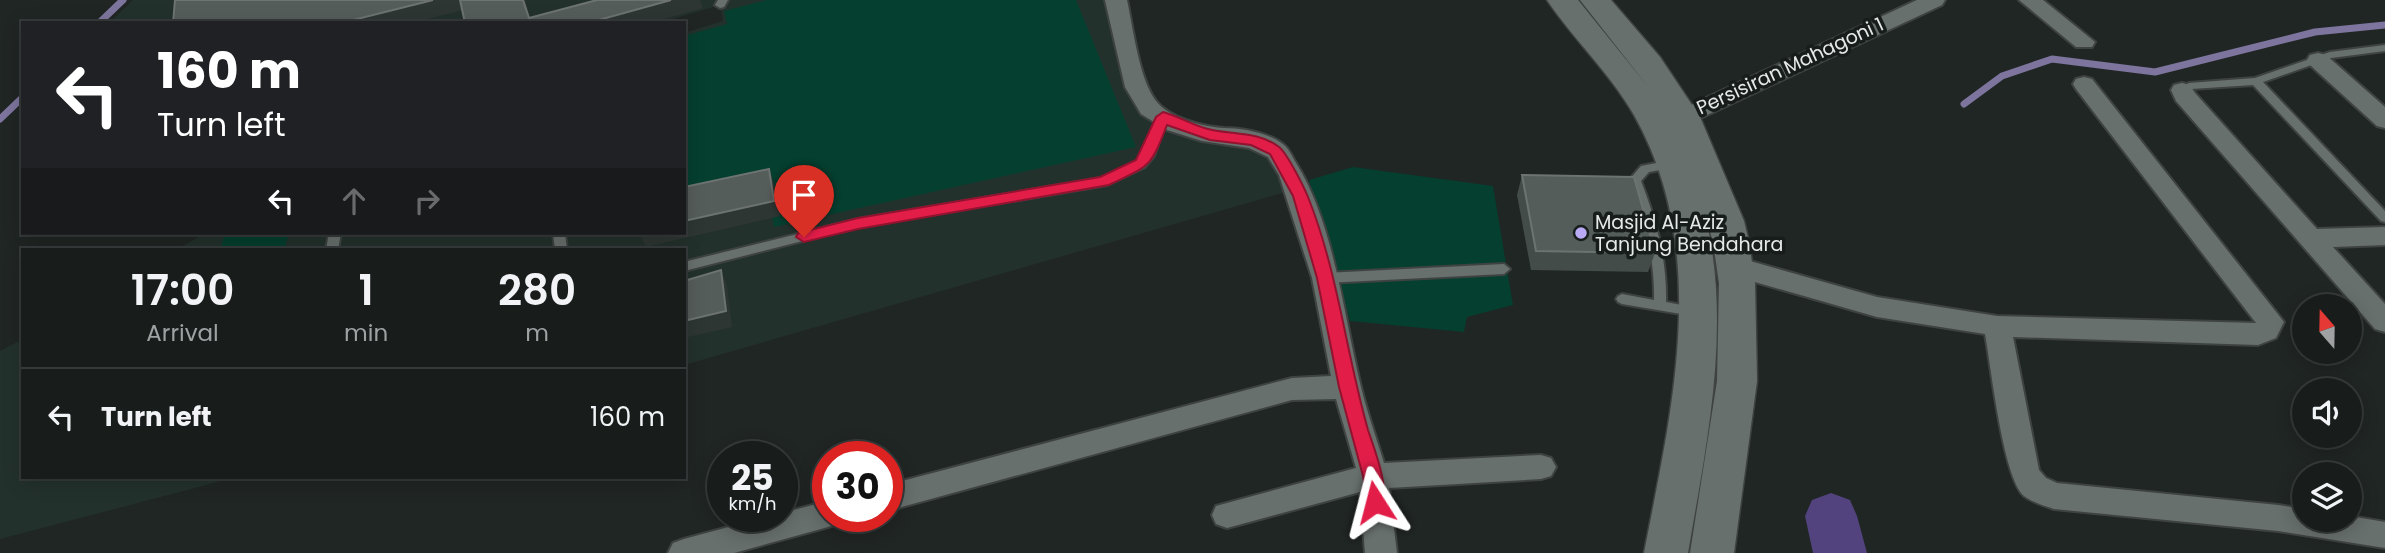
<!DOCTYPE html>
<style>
body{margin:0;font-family:Poppins,sans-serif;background:#212524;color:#f1f3f6;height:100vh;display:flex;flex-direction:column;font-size:26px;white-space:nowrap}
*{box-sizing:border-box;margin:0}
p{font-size:23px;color:#9fa1a3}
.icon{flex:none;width:38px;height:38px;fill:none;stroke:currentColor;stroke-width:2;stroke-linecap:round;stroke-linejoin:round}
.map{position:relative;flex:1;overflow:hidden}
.drawer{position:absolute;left:21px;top:248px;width:665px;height:231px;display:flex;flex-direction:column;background:#181c1b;border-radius:0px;box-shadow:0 4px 18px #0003,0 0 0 2px #363a3a}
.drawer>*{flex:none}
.guide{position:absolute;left:21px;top:21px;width:665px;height:214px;border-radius:0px;box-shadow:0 4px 18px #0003,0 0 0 2px #363a3a;background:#202124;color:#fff;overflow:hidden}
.needle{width:46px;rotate:340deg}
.tools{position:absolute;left:2292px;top:294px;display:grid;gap:14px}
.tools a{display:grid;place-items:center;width:70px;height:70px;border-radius:50%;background:#181c1b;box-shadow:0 4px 18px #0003,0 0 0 2px #363a3a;font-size:35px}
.speed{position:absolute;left:707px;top:441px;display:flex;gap:14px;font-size:35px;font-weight:700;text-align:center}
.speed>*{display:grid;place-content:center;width:91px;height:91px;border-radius:50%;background:#181c1b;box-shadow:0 4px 18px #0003,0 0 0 2px #363a3a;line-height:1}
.speed small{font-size:18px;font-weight:400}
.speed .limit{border:10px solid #d22;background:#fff;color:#111}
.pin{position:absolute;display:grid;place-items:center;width:60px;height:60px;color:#fff;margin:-72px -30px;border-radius:50% 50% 50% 0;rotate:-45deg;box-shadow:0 0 7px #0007}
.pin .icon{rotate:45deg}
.me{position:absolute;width:77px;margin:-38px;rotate:351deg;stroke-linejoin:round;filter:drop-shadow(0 0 5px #0008)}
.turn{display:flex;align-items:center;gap:24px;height:147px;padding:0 21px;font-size:32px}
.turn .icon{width:91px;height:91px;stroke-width:2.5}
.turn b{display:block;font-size:49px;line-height:60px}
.lanes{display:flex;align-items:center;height:66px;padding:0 21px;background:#0003;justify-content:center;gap:35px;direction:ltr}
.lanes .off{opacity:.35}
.eta{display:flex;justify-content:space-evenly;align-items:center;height:119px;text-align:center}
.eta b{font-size:42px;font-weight:600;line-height:49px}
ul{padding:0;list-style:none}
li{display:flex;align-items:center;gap:21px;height:98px;padding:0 21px;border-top:2px solid #363a3a}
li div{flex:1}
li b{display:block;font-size:26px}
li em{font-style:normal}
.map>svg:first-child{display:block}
.built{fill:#23312c}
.green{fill:#053f2f}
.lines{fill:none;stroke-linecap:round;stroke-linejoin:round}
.stream{stroke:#7e759e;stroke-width:7}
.river{fill:#52437f;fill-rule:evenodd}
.service-casing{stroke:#3e4342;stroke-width:4}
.minor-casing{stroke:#3e4342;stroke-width:4}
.secondary-casing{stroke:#3e4342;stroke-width:3}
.service{fill:#68706d;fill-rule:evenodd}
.minor{fill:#68706d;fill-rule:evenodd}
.secondary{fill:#68706d;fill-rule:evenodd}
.wall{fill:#444c49}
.shaded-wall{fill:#2e3633}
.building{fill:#555d5a;stroke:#6c7370;stroke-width:2}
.route{fill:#e11d48;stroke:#92132f;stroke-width:2}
.poi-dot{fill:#baaaf6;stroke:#161d1a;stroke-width:2.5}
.labels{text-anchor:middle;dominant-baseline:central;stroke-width:7;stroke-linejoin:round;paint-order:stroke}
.street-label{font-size:19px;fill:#e5e9e8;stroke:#161d1a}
.poi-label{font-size:19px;fill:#e5e9e8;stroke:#161d1a;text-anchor:start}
</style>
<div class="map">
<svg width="2385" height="553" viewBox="0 0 2385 553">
<rect width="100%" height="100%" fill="#202624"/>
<path class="built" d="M133,0H1108L1162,126L1184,137L1209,138L1272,153L1289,191L684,365V250H176L206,233H684V33L723,21L720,5L659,23H109Z
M23,339V478H233L0,539V351Z"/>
<path class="green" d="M767,0H1076L1136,147L774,227L767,186L684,206V36L727,24L724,11Z
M1353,167L1493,186L1513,305L1467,317L1464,332L1350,321L1309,180Z
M225,233H289L284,250H220Z"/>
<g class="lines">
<path class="stream" d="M99,23L123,0
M1964,104L2002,76L2052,59L2155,72L2315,32L2385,25
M0,119L23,97"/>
<path class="river" d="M1831,493L1850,500L1857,516L1867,553H1813L1805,516L1812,500Z"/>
<defs>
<path id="service" d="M718,0H728L724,7L720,8L715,5Z
M2385,45V51L2331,58L2263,82L2385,211V222L2381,221L2253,85L2191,89L2182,93L2177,90L2189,83L2255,78L2330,52Z
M1163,113L1168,117L1154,156L1145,167L1107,185L858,227L684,271V262L858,219L1101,178L1137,161L1143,154L1158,117Z
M1672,160L1676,161L1678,164L1676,167L1649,172L1641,181C1656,220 1667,259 1666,302L1697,308L1699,311L1697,314L1693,316L1622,304L1618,302L1616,299L1618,296L1622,294L1654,300C1655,258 1644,219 1629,180L1641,166Z
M329,233H341L338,250H326Z
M553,233H565L567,250H555Z
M1504,264L1510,269L1504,274L1325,283L1319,278L1325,273Z"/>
<path id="minor" d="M1105,0H1127C1133,28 1139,79 1156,101C1169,118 1203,127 1224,128C1242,128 1270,133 1284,145C1289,149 1293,158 1296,163C1334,223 1344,317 1361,387C1367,412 1376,437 1384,463L1541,455L1551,458L1556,467L1551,476L1541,479L1389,488L1397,553H1365L1360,492L1227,528L1216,524L1212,515L1216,506L1356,468L1336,399L1292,400L887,511V485L1292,378L1331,376L1312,278L1279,175L1268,157L1249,148L1202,141L1167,130L1141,114L1125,87Z
M1917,0H1945L1942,5L1692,122L1684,125L1676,122L1672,117L1676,112Z
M2019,0H2043L2095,42L2092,47H2076Z
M2318,53L2326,55L2385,107V128L2377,126L2310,65L2307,60L2310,55Z
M2084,77L2092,79L2284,322L2276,338L2258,345L2013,337L2039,470L2046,478L2057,483L2278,505L2305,509V520H2350V516L2385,522V548L2278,531L2054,509C2045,506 2032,502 2024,496C2003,478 1991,366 1985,334L1877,317L1727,274L1723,267L1727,260L1736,257L1877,297L1997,316L2256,323L2076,89L2073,84L2076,79Z
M2182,83L2190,85L2195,93L2317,229L2385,227V245L2333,247L2385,304V332L2375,329L2176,101L2171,90L2174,85Z
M828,501V516H842L839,523L828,527L734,553H668L673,543L684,539L770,516H782V513Z"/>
<path id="secondary" d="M1547,0H1578L1649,88L1580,0H1611L1660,57L1700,117L1744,221L1749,242L1755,283L1757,381L1734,553H1690L1717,381L1719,283L1713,242L1704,211C1733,324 1707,441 1688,553H1644C1672,409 1711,252 1634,115C1610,73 1574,40 1547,0Z"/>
</defs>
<use href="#service" class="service-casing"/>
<use href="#minor" class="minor-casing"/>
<use href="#secondary" class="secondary-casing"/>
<use href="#service" class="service"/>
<use href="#minor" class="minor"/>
<use href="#secondary" class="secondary"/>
</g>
<path class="wall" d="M1522,175L1655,253L1648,272L1531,270L1517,195Z"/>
<path class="shaded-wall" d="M433,0H462L466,9L413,23H349V21Z
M523,0H525L532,23H531Z
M671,0H700L703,8L650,23H588Z
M769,169L774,184L780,216L646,247L639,233H684V221Z
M721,270L727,286L732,327L684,338V321Z"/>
<path class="building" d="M175,0H433L349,21V23H173Z
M460,0H523L529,18L597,0H671L588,23H465Z
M769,169L774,201L684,221V187Z
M1522,175L1634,177L1655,253L1536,251Z
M721,270L726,311L684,321V281Z"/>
<path class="route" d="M1163,112C1178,116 1192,125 1208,129C1231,135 1258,131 1279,147C1287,153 1304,187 1308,197C1338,272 1346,353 1368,430C1374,448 1390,489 1382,507L1375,509L1369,507L1363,476L1339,387L1317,278L1293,196L1270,154L1251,145L1210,140L1167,125C1150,169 1150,165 1109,185L858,229L804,242L796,237L798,233L858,218L1100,177L1136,160L1156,117Z"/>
<circle class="poi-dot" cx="1581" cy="233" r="7"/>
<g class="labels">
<g class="street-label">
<text transform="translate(1790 66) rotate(-25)">Persisiran Mahagoni 1</text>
</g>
<g class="poi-label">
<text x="1595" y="222">Masjid Al-Aziz<tspan x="1595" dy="22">Tanjung Bendahara</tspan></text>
</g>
</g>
</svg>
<div class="tools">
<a><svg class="needle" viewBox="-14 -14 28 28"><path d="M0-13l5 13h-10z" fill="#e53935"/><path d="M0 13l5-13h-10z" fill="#9fa1a3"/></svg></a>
<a><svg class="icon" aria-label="sound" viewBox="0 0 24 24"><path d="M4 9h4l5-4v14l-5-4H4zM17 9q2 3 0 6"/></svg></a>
<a><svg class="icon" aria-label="layers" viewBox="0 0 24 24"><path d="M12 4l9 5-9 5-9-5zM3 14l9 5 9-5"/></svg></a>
</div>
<div class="speed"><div>25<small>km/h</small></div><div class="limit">30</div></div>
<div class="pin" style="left:804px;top:237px;background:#d93025"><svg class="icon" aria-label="arrive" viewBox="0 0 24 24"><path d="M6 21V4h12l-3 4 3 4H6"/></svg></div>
<svg class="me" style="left:1375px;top:502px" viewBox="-20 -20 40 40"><path d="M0-17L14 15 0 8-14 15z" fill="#e11d48" stroke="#fff" stroke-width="4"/></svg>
<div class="guide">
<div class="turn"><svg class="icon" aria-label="left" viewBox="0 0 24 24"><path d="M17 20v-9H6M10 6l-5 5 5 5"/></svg><div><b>160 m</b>Turn left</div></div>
<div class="lanes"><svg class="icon" aria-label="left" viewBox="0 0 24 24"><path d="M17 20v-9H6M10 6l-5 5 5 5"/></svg><svg class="icon off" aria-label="ahead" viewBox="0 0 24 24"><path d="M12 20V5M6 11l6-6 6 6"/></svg><svg class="icon off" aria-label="right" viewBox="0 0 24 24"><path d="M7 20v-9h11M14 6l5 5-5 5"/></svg></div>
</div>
<section class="drawer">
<div class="eta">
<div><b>17:00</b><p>Arrival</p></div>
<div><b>1</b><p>min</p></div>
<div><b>280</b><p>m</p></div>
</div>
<ul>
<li><svg class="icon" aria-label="left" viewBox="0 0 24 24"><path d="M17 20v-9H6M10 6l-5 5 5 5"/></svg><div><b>Turn left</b></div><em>160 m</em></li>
</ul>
</section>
</div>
